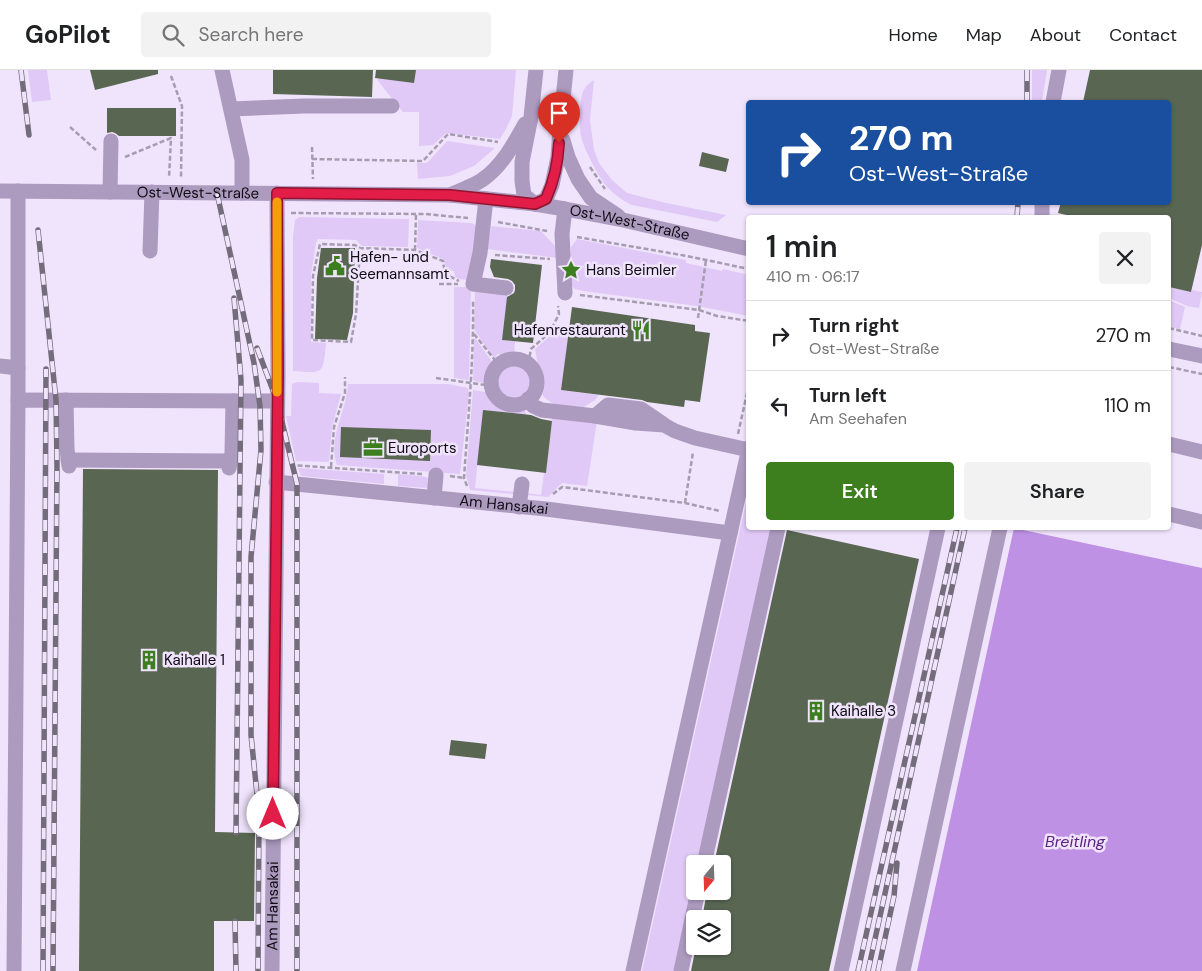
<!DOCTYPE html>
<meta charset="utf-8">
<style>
body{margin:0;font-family:"DM Sans",sans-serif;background:#f2f2f2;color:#202124;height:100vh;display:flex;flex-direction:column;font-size:19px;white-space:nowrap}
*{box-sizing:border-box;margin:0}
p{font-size:16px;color:#757577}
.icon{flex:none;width:28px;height:28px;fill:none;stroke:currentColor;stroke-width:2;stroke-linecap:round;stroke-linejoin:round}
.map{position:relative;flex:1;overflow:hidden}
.sheet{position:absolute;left:746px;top:145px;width:425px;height:315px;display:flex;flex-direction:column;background:#fff;border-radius:5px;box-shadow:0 1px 4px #0004}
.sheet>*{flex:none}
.hud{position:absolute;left:746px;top:30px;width:425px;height:105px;border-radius:5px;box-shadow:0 1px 4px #0004;background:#1a4fa0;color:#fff;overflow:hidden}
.needle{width:32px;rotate:199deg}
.controls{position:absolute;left:686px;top:785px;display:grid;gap:10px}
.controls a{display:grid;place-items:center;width:45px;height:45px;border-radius:5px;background:#fff;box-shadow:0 1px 4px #0004;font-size:25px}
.pin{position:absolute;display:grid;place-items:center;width:42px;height:42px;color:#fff;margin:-51px -21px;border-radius:50% 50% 50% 0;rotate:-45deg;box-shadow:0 0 5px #0007}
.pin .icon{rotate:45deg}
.me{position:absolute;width:55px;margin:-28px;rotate:0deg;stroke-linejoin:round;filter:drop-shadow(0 0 4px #0008)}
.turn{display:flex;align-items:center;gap:18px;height:105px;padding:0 20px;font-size:22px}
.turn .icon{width:65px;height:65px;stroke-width:2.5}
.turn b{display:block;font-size:35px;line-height:42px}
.round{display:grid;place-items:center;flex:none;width:52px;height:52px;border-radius:5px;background:#f2f2f2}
.headline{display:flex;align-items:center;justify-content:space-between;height:85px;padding:0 20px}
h1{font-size:30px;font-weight:600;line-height:38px}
.primary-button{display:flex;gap:10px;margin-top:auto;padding:10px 20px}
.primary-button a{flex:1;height:58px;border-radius:5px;background:#3d7e1e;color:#fff;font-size:20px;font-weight:600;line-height:58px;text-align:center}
.primary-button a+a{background:#f2f2f2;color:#202124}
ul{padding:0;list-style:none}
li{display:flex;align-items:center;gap:15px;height:70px;padding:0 20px;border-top:1px solid #e0e0e0}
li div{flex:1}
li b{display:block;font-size:19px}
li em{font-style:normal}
header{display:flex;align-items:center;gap:30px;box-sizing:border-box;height:70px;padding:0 25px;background:#fff;border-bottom:1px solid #e0e0e0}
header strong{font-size:24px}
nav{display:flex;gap:28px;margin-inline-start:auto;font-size:18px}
.search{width:350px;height:45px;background:#f2f2f2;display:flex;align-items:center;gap:12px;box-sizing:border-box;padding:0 18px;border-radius:5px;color:#757577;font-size:19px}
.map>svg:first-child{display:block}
.green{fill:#e0c9f6}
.water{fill:#be91e4}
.building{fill:#586652}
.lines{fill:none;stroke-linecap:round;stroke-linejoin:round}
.path{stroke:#a59caf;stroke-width:2.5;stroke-dasharray:5 2.5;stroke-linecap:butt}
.minor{stroke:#ad9abf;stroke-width:15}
.rail-casing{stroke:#736c7b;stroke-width:5.5}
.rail{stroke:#f0e4fc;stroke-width:4;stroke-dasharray:11;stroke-linecap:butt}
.route-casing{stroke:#92132f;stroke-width:12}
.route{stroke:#e11d48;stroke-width:9}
.slow{stroke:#f59e0b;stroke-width:9}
.labels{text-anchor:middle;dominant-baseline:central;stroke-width:5;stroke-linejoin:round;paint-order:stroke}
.street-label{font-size:15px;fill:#0f0b13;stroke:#f0e4fc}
.poi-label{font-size:15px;fill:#0f0b13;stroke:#f0e4fc;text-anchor:start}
.water-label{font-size:16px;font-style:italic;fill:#5b2181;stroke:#f0e4fc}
</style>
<header>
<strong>GoPilot</strong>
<div class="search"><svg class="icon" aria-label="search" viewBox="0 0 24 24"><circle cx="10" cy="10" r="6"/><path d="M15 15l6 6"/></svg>Search here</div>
<nav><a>Home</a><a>Map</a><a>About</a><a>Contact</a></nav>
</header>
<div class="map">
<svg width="1202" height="901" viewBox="0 0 1202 901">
<rect width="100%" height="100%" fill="#f0e4fc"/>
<path class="green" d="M28,0H47L51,30L32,32Z
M378,0H516L512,46L506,59L500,69L446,63L433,75L419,76V42H403L378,11Z
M1032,0H1047L1042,32H1032Z
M594,10L590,50L594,80L599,93L612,110L627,123L666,133L726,145L717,152L632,135C623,131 614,124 607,117C599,107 583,78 581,66C579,57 580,48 580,39C582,25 581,18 594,10Z
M447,71L495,78L474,96L450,106L418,109L417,93H427Z
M299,147L409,149L408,177L362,176L356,170L318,169L316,173L311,205V272L326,273C323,305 324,303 293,301V166L295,150Z
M418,150L471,153L474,154L478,159L469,210L459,209L455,207L454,201L447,200L443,189L417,178Z
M491,156L541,161L557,178L558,188L487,179Z
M577,169L686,190V193L722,201L723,199L749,205V246L697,236L583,221L575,219L570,214L571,177Z
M454,217H470L471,219L469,309L467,310L454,308Z
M1169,217L1191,222L1192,220L1202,222L1199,238L1187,236L1169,228Z
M475,220L508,222L502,270L515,271L514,286L497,284L496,287L492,286L475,261L474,258Z
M1169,230L1185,237L1180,259L1169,257Z
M557,264L568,268L561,320L599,325L595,330L581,339L558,336L550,332L543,326L535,279L550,266Z
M474,268H475L493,293L487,313L477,312L473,310Z
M496 312a17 17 0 1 1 34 0a17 17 0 1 1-34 0Z
M297,312L319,313V323L341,324L332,357L329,392L296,391L286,346H291L292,314Z
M348,314H448L468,318L469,324L460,404L337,395C327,368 347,341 348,314Z
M473,320L491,323L496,334L525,339L526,345L483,340L475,418L515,422L514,424L470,420L466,405Z
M536,341L597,351L587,416L562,413L548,427L526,425V423L541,425L544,403H546L552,348L534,346Z
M298,398L384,404V414L301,406Z
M398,404L421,406L429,408V418L398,416Z
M749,419V458H773L698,794H695V806L674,901H642Z"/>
<path class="water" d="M1014,458L1202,498V901H917Z"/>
<path class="building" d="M90,0H158V4L95,20Z
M273,0H373L372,27L273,24Z
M376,0H416L414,13L375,8Z
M1090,0H1202V175L1191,222L1169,217V148H1079L1058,143L1061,132H1169V32H1083Z
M107,38H176V66H119L115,63L112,62L107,63Z
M702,82L729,89L726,102L699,96Z
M321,178H355L353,243L347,270L315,269L317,208Z
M491,189L542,195L533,273L502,270L507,227L514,223L515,220V215L512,211L508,209L494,207L490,197Z
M572,237L695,255V261L710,263L700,332L685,330L684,337L647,332L642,330L561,320Z
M483,340L531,345L541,349L552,351L546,403L477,395Z
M341,357L431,360L430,391L340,387Z
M83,399L218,400L215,762L255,763L254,851H214V901H79Z
M787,460L919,489L829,901H691L696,876H722V849H702L707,821H722V794H714Z
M451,670L487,674L485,689L449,685Z"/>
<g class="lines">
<path class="path" d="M171,6L182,36L181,108
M70,57L96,80
M312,77L313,109
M125,87L171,68L169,108
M312,89L423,91L448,64L498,72
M590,97L605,119
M291,143L425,144L468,148
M498,152L547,161
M577,167L687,186L749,199
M360,178L356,244L351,272L312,270L313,206L320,174L355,175L360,178L415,180L443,191L445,204L459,211
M415,180L416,144
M495,185L550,189
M439,214H458
M580,225L699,240L717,246L749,251
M698,248L706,190
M1169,258L1202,266
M474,264L499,295
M528,294L531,279L550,262L559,244L558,236
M1169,297L1202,304
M436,308L492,316
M738,364L749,314
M290,395L422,404
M331,397L334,357L345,323V307
M450,406L464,408
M467,416L464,408C468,348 474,289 473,230
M553,424L562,417L685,433L720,441
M685,433L693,382"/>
<g class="minor">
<path d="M222,0L242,90V123"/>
<path d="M1053,32L1059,0"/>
<path d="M231,39L304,36H392"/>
<path d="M563,70L568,87L578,109L591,128L618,146"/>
<path id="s1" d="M0,121L450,125L535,134L565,139L623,150L749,179"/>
<path d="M18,121V330"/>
<path d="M110,122L111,71"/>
<path d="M450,125C460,120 473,116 482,110C502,96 514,74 525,54"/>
<path d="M486,129L480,183L473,214L506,218"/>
<path d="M1042,132V148"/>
<path d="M535,134L546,129L552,115L558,87L560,59L566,0"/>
<path d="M535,134L524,125L522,111V92L531,47L536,0"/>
<path d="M150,181L152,122"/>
<path d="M565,223L562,164L565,139"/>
<path d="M1169,279L1202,286"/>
<circle cx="514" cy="312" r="23"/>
<path d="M0,296L18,298"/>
<path d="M528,329L533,336L542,340L595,346L636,353L664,355L675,361L695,368L749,380"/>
<path d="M66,330L67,379L69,396"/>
<path d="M595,346L608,335L641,339L663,354"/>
<path d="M1169,374L1202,382"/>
<path d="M68,390L230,391"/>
<path d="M229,398L232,383L233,331"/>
<path id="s2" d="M276,412L546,439L730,463"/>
<path d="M434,428L436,405"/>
<path d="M519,437L522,414"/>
<path d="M1169,444L1202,452"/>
<path d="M704,794L778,458"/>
<path d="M14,901L18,330L277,331"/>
<path id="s3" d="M272,901L278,304L277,123"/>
<path d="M633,901L749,378"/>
<path d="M681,901L698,821"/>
<path d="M841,901L938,458"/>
<path d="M903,901L1000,458"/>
</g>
<defs>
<path id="rail" d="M21,0L29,65
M1027,0V32
M217,123L254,293L260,336L261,380L251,487V665L259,744L258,901
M1017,148L1018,132
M38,160L56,330L57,396L53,901
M234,228L241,310L236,763
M257,278L277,331L297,414V901
M235,851L236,901
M43,901L46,299
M858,901L957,458
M868,901L965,458
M878,901L894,826L897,793"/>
</defs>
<use href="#rail" class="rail-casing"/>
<use href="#rail" class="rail"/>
</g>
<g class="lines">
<defs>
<path id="route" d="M273,744L278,304L277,123L450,125L535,134L546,129C554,111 558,93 559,73"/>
</defs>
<use href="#route" class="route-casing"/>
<use href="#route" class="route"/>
<path class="slow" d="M277,132V322"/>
</g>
<defs>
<symbol id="civic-bare" viewBox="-9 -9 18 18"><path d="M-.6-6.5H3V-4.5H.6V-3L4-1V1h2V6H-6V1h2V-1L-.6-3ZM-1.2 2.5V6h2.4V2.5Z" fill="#3d7e1e" stroke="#f0e4fc" stroke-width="2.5" paint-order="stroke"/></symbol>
<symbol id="sight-bare" viewBox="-9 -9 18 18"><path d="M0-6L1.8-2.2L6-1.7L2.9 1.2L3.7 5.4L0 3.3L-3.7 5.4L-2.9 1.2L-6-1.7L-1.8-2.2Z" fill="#3d7e1e" stroke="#f0e4fc" stroke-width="2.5" paint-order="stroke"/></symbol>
<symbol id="restaurant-bare" viewBox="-9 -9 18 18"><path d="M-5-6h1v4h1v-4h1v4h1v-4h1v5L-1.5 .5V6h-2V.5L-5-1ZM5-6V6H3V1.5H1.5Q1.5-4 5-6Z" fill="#3d7e1e" stroke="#f0e4fc" stroke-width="2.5" paint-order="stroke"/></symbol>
<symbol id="office-bare" viewBox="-9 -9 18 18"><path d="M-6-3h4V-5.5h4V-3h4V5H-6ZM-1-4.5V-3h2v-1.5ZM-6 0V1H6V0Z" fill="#3d7e1e" stroke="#f0e4fc" stroke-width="2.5" paint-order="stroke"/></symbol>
<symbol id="building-bare" viewBox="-9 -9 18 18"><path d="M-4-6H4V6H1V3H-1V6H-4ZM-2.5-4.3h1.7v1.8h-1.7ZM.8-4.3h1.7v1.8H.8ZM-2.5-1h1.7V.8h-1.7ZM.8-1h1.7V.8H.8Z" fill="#3d7e1e" stroke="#f0e4fc" stroke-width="2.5" paint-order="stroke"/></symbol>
</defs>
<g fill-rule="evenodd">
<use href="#civic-bare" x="321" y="182" width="28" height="28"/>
<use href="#sight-bare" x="557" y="186" width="28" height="28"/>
<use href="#restaurant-bare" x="627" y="246" width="28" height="28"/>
<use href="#office-bare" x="359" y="364" width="28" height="28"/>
<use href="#building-bare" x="135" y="576" width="28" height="28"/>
<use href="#building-bare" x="802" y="627" width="28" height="28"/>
</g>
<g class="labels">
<g class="street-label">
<text stroke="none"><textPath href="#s1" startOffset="198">Ost-West-Straße</textPath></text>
<text stroke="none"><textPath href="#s1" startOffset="632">Ost-West-Straße</textPath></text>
<text stroke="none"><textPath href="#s2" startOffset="229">Am Hansakai</textPath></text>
<text stroke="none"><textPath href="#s3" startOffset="65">Am Hansakai</textPath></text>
</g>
<g class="poi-label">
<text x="350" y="187">Hafen- und<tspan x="350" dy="17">Seemannsamt</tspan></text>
<text x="586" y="200">Hans Beimler</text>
<text x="626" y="260" text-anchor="end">Hafenrestaurant</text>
<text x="388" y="378">Euroports</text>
<text x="164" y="590">Kaihalle 1</text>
<text x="831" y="641">Kaihalle 3</text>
</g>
<g class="water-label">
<text x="1075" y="771">Breitling</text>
</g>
</g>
</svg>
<div class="controls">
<a><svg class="needle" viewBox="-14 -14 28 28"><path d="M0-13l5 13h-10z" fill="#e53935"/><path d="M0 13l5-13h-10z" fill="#757577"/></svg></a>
<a><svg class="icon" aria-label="layers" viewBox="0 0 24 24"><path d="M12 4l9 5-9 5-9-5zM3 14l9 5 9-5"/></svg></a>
</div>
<div class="pin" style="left:559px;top:73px;background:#d93025"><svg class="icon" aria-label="arrive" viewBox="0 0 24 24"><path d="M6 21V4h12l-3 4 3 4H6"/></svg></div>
<svg class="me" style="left:273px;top:744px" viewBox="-20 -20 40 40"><circle r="19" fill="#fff"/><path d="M0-13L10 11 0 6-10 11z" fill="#e11d48"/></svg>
<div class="hud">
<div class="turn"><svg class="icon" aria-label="right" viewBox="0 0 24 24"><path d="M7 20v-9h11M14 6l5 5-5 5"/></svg><div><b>270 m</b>Ost-West-Straße</div></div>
</div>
<section class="sheet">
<div class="headline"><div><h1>1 min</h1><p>410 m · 06:17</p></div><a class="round"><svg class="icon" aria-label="close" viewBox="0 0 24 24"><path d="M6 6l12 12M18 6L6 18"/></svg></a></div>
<ul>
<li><svg class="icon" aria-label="right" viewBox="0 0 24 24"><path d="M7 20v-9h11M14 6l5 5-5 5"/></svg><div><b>Turn right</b><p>Ost-West-Straße</p></div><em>270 m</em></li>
<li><svg class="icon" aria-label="left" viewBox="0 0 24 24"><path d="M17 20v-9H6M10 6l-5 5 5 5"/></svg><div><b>Turn left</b><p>Am Seehafen</p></div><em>110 m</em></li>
</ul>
<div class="primary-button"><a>Exit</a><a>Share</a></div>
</section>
</div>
